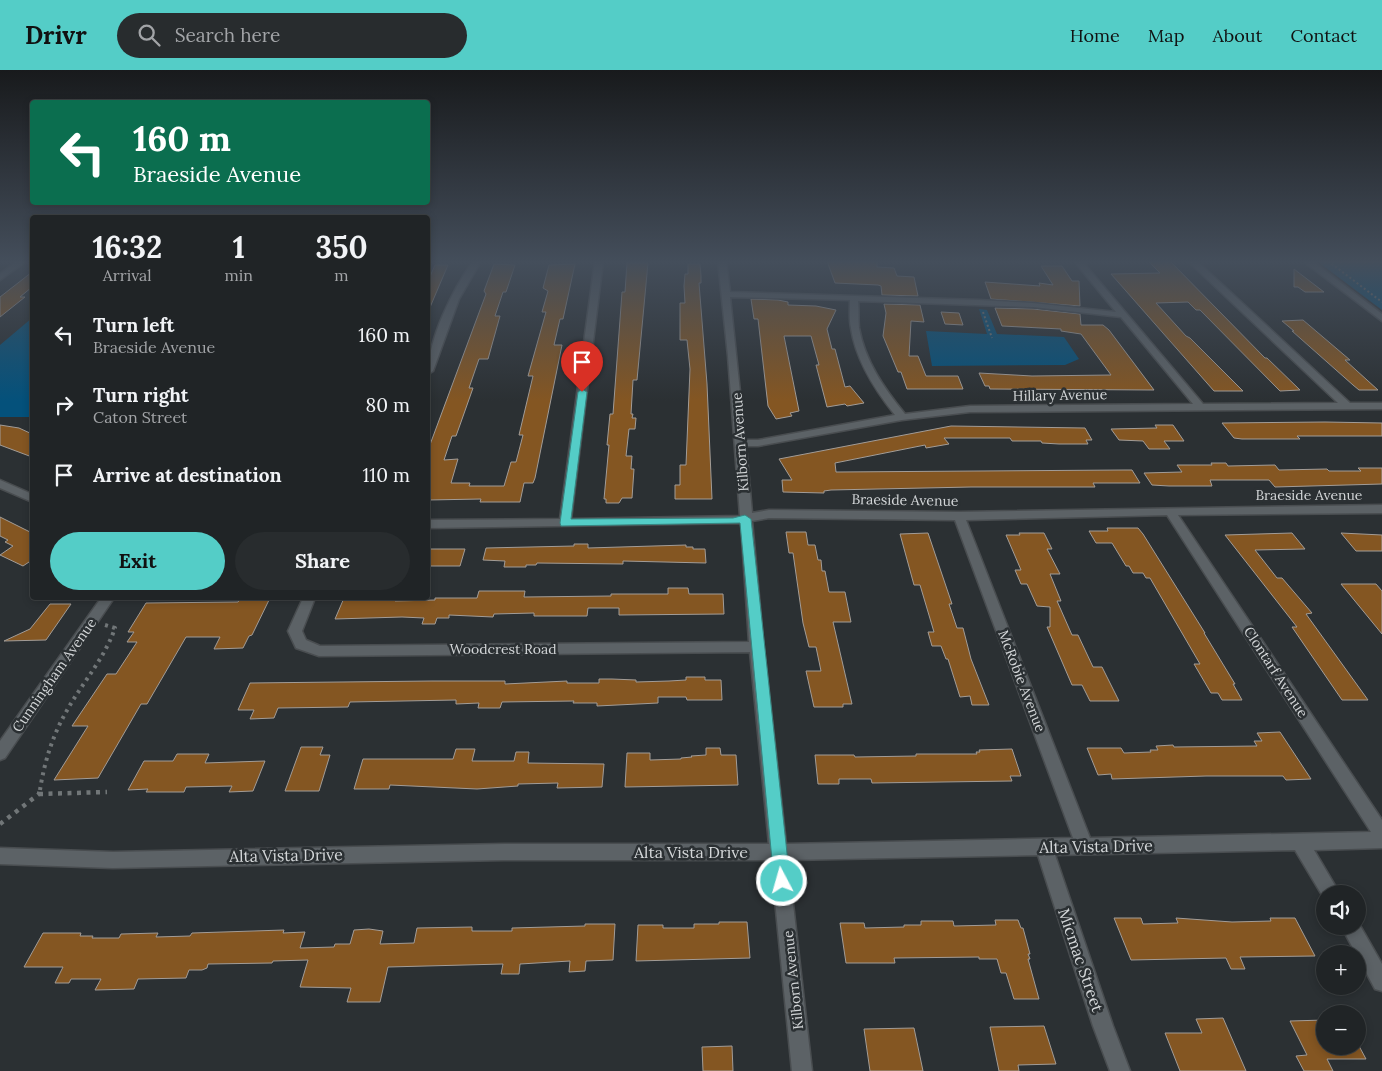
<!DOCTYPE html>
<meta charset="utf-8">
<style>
body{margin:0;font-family:Lora,serif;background:#282c2e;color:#f1f3f6;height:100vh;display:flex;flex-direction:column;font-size:19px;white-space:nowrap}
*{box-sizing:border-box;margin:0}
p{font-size:16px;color:#a2a4a7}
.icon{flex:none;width:28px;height:28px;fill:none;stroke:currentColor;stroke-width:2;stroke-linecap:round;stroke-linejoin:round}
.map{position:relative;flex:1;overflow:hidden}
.panel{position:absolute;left:30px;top:145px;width:400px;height:385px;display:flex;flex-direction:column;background:#202426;border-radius:5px;box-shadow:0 2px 8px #0003,0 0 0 1px #3d4143}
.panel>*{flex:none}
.hud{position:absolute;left:30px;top:30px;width:400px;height:105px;border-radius:5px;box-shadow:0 2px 8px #0003,0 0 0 1px #3d4143;background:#0b6e4f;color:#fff;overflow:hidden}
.buttons{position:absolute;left:1316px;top:815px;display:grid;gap:10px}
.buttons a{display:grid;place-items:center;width:50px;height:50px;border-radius:50%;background:#202426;box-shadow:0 2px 8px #0003,0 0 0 1px #3d4143;font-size:25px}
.pin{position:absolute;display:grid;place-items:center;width:42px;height:42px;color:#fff;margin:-51px -21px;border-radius:50% 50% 50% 0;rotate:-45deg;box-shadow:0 0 5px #0007}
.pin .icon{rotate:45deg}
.me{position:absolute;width:55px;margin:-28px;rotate:354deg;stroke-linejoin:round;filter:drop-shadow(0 0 4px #0008)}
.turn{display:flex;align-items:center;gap:18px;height:105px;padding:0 20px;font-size:22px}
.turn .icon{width:65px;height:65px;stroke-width:2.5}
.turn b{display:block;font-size:35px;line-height:42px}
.eta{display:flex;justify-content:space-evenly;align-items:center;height:85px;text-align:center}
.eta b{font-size:30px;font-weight:800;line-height:35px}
.cta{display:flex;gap:10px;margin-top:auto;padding:10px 20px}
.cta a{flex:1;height:58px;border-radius:30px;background:#54cdc7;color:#111;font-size:20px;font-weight:800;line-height:58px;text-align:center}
.cta a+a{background:#282c2e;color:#f1f3f6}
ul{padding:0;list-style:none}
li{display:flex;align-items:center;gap:15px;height:70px;padding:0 20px}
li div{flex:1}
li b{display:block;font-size:19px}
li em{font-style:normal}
header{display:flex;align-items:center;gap:30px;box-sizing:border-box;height:70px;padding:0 25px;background:#54cdc7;color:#111}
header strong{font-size:24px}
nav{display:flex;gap:28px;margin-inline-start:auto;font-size:18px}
.search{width:350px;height:45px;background:#282c2e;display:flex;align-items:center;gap:12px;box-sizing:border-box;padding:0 18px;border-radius:28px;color:#a2a4a7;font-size:19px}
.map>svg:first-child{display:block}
.green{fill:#04517b}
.building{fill:#845622;stroke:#a29c97}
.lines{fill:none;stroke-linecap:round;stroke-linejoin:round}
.minor-casing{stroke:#494d50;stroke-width:3}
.path-far2{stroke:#717678;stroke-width:2;stroke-dasharray:2 2.5;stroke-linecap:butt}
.path-far1{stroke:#717678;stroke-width:4;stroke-dasharray:3 4.5;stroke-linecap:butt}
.path{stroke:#717678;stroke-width:4.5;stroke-dasharray:4 5.5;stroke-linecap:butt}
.minor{fill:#5c6266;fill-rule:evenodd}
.route{fill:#54cdc7;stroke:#378581}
.labels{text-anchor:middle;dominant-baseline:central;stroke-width:5;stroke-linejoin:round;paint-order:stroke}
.street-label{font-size:14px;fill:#d3d6d8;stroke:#2b3033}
.near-street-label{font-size:16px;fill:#d3d6d8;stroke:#2b3033}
</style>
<header>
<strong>Drivr</strong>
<div class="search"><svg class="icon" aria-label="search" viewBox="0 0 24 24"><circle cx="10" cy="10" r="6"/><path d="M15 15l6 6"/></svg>Search here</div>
<nav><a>Home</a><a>Map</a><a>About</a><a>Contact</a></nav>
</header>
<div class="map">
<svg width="1382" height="1001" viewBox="0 0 1382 1001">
<rect width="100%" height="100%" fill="#2b3033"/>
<path class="green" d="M1317,191H1382V240Z
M979,239L987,240L997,264L1064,267L1079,289L1065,295L932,296L926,261L987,264Z
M32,248V347H0V275Z"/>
<path class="building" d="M827,191H877V197L894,198L897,206L914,207L918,226L882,225L881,216L878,215L835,213Z
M1148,191H1170L1265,288H1267L1300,320L1280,321L1200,240H1196L1188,232L1156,233L1186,266L1190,268L1243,321H1214L1111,204L1160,203Z
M627,193H648L637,310H633L631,344H633L632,348H636L635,359H629L626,386H632L631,399H634L632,428H622L619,433H606V429H604L609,375H607L610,344H613L621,236L622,222H625Z
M494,194L515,195L506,222H503L495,246H500L488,289H479L469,318H473L461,352L456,366H452L444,390L458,389L451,413H470L469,416H504L511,392H516L523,365H519L533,306H528L546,242H542L548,221L543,218L549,195L575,194L563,249H560L554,275H562L535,408L533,413H524L520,432H480L481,429L428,430V380L480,240L486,224L484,221Z
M688,194H700L701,206V213H699L707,314L712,429H675V415H680V395H686L690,299L687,270H680V233H685L684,216L685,204H688Z
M435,195H448L428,242V211Z
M1041,196H1062L1072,211H1079L1080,236L991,229L985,212L1040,216L1039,213L1053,215Z
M1294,199L1324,222H1305L1298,217H1294Z
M32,202V217L20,227H25L0,247V227Z
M751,229L778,230L788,232V235L816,236L836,240L827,259L832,279H835L845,317L850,316L864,333L847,336L845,334L827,337L816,295H819L811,266H784L799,341L790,343L792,346L776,349L768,336L758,249H754Z
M884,234L920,235L924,252L911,251L909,286H918L926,306H958L963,319H907L901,302H898L883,266L886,243Z
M995,238L1033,239L1080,244L1081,255H1103L1109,260L1154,320L990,319L989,316H985L979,303L1032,306L1111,305L1081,264L1061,261V259L1002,256Z
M941,242L959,243L963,255L945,254Z
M1303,250L1350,290H1345L1378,320H1359L1353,315L1292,261H1294L1282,251Z
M1325,352L1382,353V366H1297L1300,369H1242L1234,368L1222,353Z
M0,355L19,358L32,364V387L0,375Z
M1155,355H1173L1184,371H1164L1170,379H1149L1143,371L1119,370L1111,359L1157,358Z
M951,356L1085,358L1092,370H1086L1088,374H1059L1042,373L1041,371H1012L1010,368H944L949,374L926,378L925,375L835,393L836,402L1124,400H1132L1140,413H1093L1095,417H971L831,420L824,421V423L783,422L782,410H792L779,389Z
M1211,393H1226L1228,396L1275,395L1279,400L1327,399L1329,401H1361L1358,398H1382V414L1275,417L1269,410H1210L1212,416H1169L1152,415L1144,403L1182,402L1177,395H1212Z
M0,447L32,463V490L23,496L0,485L13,476L5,472L8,470L0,466Z
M1107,458H1138L1143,464L1205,563H1204L1235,614H1233L1242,630H1222L1218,623H1211L1194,594H1200L1150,508H1146L1143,503H1133L1129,496H1126L1112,473H1096L1089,461H1108Z
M786,462H806L808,475H815L818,490H821L822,501H825L829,522H845L851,552H833L852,634H843V637H814L806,601H821L816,577H809L803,553L793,483H789Z
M928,463L952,534H949L957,558H963L971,589L989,635H972L970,626L960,627L948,589H946L941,576H932L928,562H934L920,515H914L900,464Z
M1019,463H1044L1052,479H1047L1060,504H1050L1061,531H1057L1072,565H1078L1093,597H1102L1119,631H1090L1082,615H1072L1047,557H1050V537L1037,536L1027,514H1021L1015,500H1021L1006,465H1020Z
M1292,463L1305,479L1255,480L1277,508H1282L1312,543L1306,544L1368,630H1342L1292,557H1297L1225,465Z
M1341,463L1382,465V481H1356Z
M574,474H588V478L686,475V477H693V479H705L706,493L623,491V494L537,493L536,495H526V497H504L505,491L483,490L486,478L574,476Z
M428,479H465L460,496H428Z
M1341,514H1376L1382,521V564Z
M668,518H688L689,524H723L724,544L619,545V538H588L587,546H534V543L494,544L493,547L449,545V548H437L435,554H422L424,548L402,547L335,549L344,528H396L395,531L435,530V528H477L479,521H525L524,527L611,526V524H668Z
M241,528H270L252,565L249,566L243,578L214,579L220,567H186L147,634H141L98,708L54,710L88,656H72L107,604H116L137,572H127L134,562H128L146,533L238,532Z
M50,534H71L46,570L4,571L30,559Z
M686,607H705V610H721L722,630H687L686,627H658V633L597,636V633H573L574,631L502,632L500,638H478L479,633L456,634V630L350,632L348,637L278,638L274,648L250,649L254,640H238L250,613L432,611H505V614L567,611V613H599V609H612L636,610V612L669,611L686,610Z
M1280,662L1311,709L1286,710L1283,706H1206L1112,709L1111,704L1098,705L1087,678H1121L1124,683L1151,682L1150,680H1158L1156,676L1173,675L1174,677L1257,676L1254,671H1262L1257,663Z
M301,677H323L320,685H330L319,721H285Z
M706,678H720L721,685H736L738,715L625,717L627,683H650V690L681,689V688L692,687L691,686L706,685Z
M456,679H475L472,691H514L516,682H529L528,693L604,694L602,717L557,718L558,713L518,714V716L477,719L390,715L389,719H354L363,689H453Z
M1012,679L1021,706H1010L1012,711L872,713L871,709H839V714H818L815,685H854L855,687L916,686V684H977L976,682H980L979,680Z
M177,684H209L205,693L265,691L253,721L229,722L232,716L186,717L184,722H146L148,719L128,720L144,691H173Z
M1114,848H1141L1143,854L1178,853L1176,848L1232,852L1271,851L1270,848H1295L1315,886L1240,887L1245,899H1231L1226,888L1131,890Z
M995,850H1018L1021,858H1023L1030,884H1028L1030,889H1028L1039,929H1014L1006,903H1001L997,889H979V887L894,888L895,893H846L840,853H864L865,858L904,857V855H921V851H953L954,856L996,855Z
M719,852H747L750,888L636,891L638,855H663V858H694V854H719Z
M585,854H615L613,890L586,891L585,901L569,902L570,891L520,894L519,904H501L503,894L388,897L380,932H347L351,918L300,917L308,890L273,891L272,893L208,894L207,898L202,900H189L186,908L138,909L134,919L95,920L101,909H71L69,913H55L63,897H24L43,863H81L80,866H93L92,868H119L121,864L158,863L156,867L190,866L192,863L284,860L283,863L305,862L300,878L334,877L335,874H350L354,860L369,859L383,861L380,874L414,873L417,858L472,857V861H512V858L585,856Z
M1223,948L1246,1001H1180L1165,963H1202L1196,949Z
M1325,950V976H1359L1366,989H1327L1333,1001H1304L1296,986L1307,985L1290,951Z
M1044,956L1056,994L1018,995L1019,1001H999L990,957Z
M914,958L923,1001H870L864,959Z
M732,976L733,1001H703L702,977Z"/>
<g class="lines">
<defs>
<path id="minor" d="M17,191H26L0,210V204Z
M473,191H481L459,229L433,301L428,304C428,269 453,219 473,191Z
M595,191H603L571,449L740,446L728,286L718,191H726L730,222L979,230L1033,233L1116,242L1074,191H1082L1203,334L1338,333L1188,191H1197L1350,333H1382V339L970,342L902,350L758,376H746L752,443L769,440L959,442L1382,435V443L1178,445L1382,750V778L1314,780L1340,824H1325V830L1295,780L1055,785L1113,956L1130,1001H1110L1093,956L1038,785L788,790L812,1001H792L771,790H504L113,798L0,794V778L113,782L504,774H769L750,582L319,586L296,578L288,561L303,528H315L302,561L306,570L320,576L749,572L741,453L428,458V450L560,449ZM730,227L850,230C850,240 849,249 851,258C856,291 875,320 895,345L758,370H745ZM858,231L1033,237L1121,247L1193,334L970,336L905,344C884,318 865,291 859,258C858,249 859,240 858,231ZM1167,445L1371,762L1090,768L966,450ZM769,448L955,450L1073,768L786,774L763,570L752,451Z
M1303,191H1312L1382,244V251Z
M0,410L32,424V432L0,418Z
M101,528H114L5,688L0,690V671Z
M1358,852L1382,894V921L1375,919L1341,856H1358Z"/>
</defs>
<use href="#minor" class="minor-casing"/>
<path class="path-far2" d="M1328,191L1382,232
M983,242L992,268
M32,286L30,293L32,294"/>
<path class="path-far1" d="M40,720C44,694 52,667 65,644C81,614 104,590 115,558L105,555"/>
<path class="path" d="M39,724L107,722
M0,754L39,724L40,719"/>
<use href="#minor" class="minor"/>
</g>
<linearGradient id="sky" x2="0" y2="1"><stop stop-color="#181a1c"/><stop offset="0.58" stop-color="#444e5b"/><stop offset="1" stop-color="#444e5b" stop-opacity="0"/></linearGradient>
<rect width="1382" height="331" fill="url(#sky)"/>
<path class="route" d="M582,319L587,322L571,449L733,448L745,445L751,449L790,811L788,816L782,819L777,816L774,811L740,453L561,456L560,453L578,322Z"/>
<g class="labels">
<g class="street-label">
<text transform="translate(1060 325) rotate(-1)">Hillary Avenue</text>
<text transform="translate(740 372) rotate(-94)">Kilborn Avenue</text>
<text x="1309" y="425">Braeside Avenue</text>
<text transform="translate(905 430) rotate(1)">Braeside Avenue</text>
<text x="503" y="579">Woodcrest Road</text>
<text transform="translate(1276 602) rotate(57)">Clontarf Avenue</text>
<text transform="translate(54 605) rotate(-55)">Cunningham Avenue</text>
<text transform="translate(1022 611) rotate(69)">McRobie Avenue</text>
<text transform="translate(793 910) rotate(-96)">Kilborn Avenue</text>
</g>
<g class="near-street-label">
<text transform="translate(1096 776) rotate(-1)">Alta Vista Drive</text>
<text x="691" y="782">Alta Vista Drive</text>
<text transform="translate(286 785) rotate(-1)">Alta Vista Drive</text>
<text transform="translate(1081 890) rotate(71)">Micmac Street</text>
</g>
</g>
</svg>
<div class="buttons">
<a><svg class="icon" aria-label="sound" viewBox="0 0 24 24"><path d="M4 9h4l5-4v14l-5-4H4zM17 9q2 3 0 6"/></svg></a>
<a>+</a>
<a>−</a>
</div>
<div class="pin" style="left:582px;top:322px;background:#d93025"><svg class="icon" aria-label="arrive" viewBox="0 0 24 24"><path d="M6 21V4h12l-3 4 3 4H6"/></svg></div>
<svg class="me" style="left:782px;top:811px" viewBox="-20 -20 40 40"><circle r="17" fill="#54cdc7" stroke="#fff" stroke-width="3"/><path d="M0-11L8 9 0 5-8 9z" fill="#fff"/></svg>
<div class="hud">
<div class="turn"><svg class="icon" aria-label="left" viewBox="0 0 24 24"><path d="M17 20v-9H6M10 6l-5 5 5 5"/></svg><div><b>160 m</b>Braeside Avenue</div></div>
</div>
<section class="panel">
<div class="eta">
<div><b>16:32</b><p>Arrival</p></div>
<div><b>1</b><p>min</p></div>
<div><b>350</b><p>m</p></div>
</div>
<ul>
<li><svg class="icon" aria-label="left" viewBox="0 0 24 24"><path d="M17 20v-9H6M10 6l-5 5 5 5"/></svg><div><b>Turn left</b><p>Braeside Avenue</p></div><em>160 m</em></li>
<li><svg class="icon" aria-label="right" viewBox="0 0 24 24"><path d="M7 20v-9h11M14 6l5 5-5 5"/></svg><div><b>Turn right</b><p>Caton Street</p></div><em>80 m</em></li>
<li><svg class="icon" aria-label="arrive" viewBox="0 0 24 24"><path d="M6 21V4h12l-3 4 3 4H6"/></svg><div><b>Arrive at destination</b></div><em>110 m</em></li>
</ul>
<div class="cta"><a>Exit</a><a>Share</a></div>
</section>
</div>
